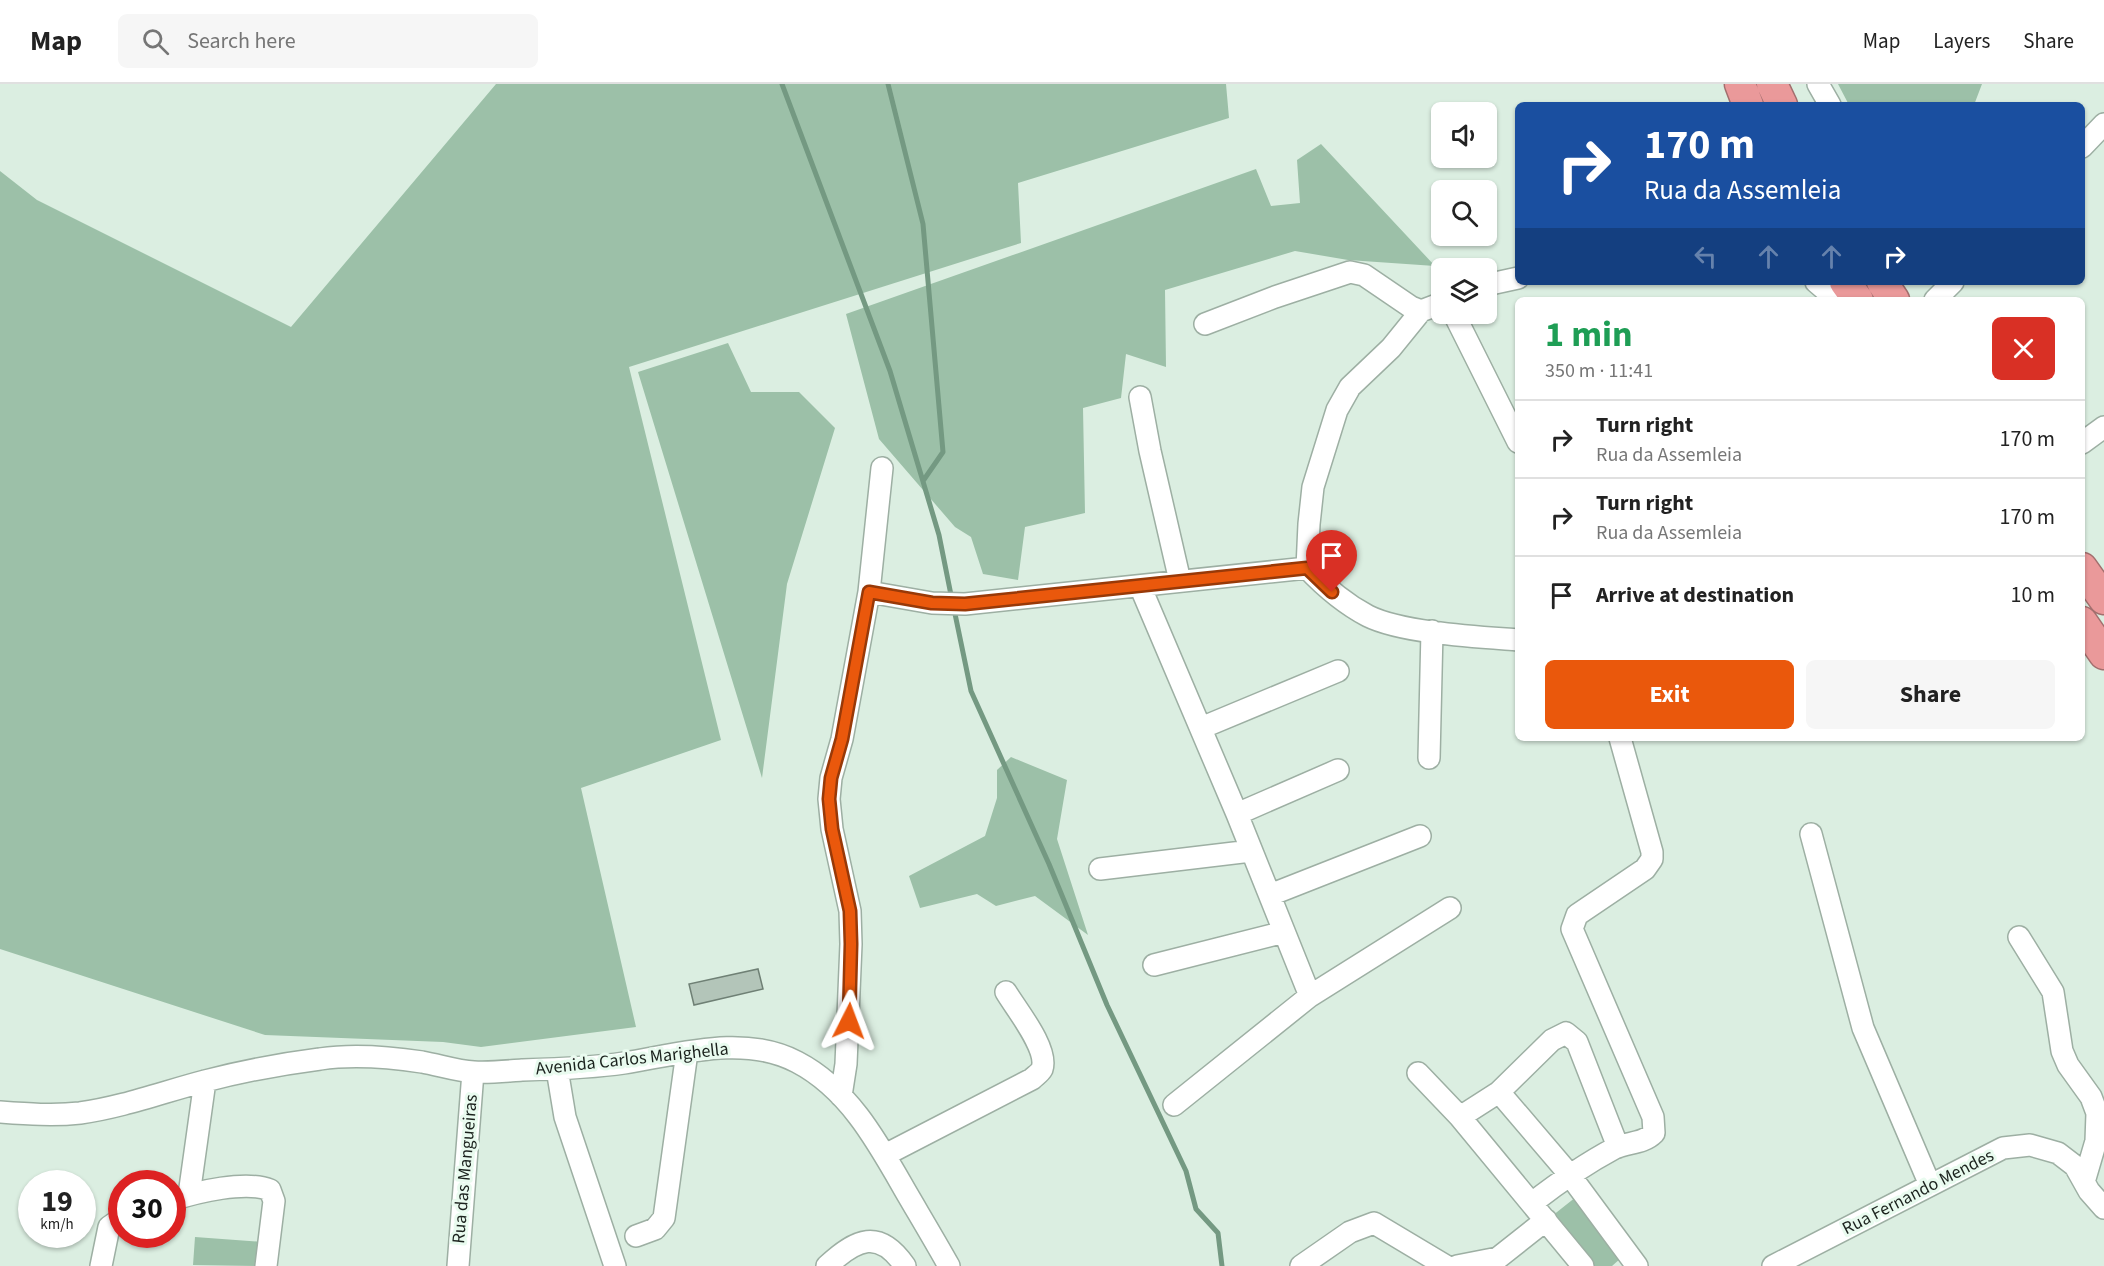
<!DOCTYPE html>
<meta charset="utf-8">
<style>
body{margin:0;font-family:"Source Sans 3",sans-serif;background:#f6f6f6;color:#222;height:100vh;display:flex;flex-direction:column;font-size:22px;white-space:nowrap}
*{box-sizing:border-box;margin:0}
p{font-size:20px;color:#767676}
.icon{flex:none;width:33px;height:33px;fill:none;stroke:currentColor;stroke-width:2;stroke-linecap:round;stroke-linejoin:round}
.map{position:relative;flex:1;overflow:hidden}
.details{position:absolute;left:1515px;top:213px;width:570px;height:444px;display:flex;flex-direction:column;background:#fff;border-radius:9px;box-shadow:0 2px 4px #0004}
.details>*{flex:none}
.banner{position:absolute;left:1515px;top:18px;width:570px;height:183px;border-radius:9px;box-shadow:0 2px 4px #0004;background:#1a4fa0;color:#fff;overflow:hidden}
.tools{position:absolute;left:1431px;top:18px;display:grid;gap:12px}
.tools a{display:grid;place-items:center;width:66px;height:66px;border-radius:9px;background:#fff;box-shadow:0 2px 4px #0004;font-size:30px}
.speed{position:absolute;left:18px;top:1086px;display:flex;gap:12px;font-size:30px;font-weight:700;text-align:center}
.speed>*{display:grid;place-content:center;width:78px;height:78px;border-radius:50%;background:#fff;box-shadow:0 2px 4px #0004;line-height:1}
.speed small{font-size:15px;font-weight:400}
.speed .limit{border:9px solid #d22;background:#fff;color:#111}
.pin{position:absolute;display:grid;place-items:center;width:51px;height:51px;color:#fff;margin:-62px -26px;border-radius:50% 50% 50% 0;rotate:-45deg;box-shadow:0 0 6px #0007}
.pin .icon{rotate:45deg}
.me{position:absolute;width:66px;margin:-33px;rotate:3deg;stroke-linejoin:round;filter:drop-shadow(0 0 4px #0008)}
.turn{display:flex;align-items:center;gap:21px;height:126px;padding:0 30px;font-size:27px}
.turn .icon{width:78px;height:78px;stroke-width:2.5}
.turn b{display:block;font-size:42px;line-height:51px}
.lanes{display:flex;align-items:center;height:57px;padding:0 30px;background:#0003;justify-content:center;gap:30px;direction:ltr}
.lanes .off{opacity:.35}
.round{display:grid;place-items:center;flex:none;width:63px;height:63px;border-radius:9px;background:#f6f6f6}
.summary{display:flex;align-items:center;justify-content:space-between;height:102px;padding:0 30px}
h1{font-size:36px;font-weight:700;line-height:45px;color:#1e9e55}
.primary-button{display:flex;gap:12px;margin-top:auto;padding:12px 30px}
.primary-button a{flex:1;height:69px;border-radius:9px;background:#ea580c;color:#fff;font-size:24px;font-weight:700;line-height:69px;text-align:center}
.primary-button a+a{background:#f6f6f6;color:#222}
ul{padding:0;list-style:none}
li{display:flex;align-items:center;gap:18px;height:78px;padding:0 30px;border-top:2px solid #e0e0e0}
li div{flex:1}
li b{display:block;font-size:22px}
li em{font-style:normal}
header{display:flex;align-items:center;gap:36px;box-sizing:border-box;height:84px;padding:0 30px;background:#fff;border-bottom:2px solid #e0e0e0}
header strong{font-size:28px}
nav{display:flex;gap:33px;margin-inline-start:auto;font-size:21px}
.search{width:420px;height:54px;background:#f6f6f6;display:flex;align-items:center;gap:15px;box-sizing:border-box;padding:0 21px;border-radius:9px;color:#767676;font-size:22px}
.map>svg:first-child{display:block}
.green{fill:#9cc0a8}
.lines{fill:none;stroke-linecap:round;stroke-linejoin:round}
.stream{stroke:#749982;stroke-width:5}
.building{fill:#b3c5b9;stroke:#6f8075;stroke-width:1.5}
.minor-casing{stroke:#9dafa3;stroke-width:24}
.highway-casing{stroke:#a26f6e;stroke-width:33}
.minor{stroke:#fff;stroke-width:21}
.highway{stroke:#ea999a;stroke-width:30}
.route-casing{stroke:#983908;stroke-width:15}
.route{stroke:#ea580c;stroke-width:10}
.labels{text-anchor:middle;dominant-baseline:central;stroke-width:6;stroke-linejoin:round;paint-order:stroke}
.street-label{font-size:18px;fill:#1b221d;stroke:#e9fbef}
</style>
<header>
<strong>Map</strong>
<div class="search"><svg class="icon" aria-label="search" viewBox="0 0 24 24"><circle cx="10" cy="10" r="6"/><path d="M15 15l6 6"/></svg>Search here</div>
<nav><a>Map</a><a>Layers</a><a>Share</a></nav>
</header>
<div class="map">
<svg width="2104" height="1182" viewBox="0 0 2104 1182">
<rect width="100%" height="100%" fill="#dbeee1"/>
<path class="green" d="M496,0H1226L1229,34L1018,99L1021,159L629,283L721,656L581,704L636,943L481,963L443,958L265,951L0,865V87L37,116L291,243Z
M1838,0H1982L1974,21H1849Z
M1321,60L1435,182L1348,176L1295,167L1165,206L1166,283L1126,270L1121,314L1083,324L1085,429L1025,443L1018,496L983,490L971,453L955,443L879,355L846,230L1256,85L1271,122L1300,119L1297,76Z
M728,259L751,308H799L835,344L787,500L762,694L638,288Z
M1011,673L1067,696L1057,755L1088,851L1035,812L996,822L977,810L920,824L909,792L985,752L997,714V686Z
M1581,1109L1629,1167L1612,1182H1593L1552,1132Z
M195,1153L263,1158L261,1182L193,1181Z"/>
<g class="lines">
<path class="stream" d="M782,0L890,287L939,451L952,516
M888,0L923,140L943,368L923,397
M954,525L971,607L1049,780L1107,921L1186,1087L1196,1125L1218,1149L1222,1182"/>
</g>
<path class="building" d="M758,885L763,905L694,921L689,900Z"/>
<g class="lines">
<defs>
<path id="minor" d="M1818,0L1830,21
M2082,63L2104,40
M1816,198L1837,216
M1486,201L1518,194
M1935,216L1953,198
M1454,230L1518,358
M1205,240L1275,213L1350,188L1364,191L1411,223L1421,227
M1140,313L1150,367L1180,497
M2082,359L2104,343
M1307,484L1309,440L1313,403L1337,326L1350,303L1391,264L1421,227L1442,219
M1307,484C1325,503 1345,520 1368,532C1402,549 1479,553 1518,556
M1140,502L1237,730L1310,912
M869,508L932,519L965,520L1307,484
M1201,644L1338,587
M1429,674L1432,547
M1237,730L1338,686
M1811,750L1863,944L1930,1101
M1100,785L1251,767
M1270,811L1420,752
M2019,853L2053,908L2062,967L2068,981L2091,1013L2097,1029L2096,1057L2084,1098
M1154,881L1284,848
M557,985L565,1033L615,1182
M1418,989L1460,1033L1583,1182
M1499,1008L1569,1090L1637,1182
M841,1012L846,980L851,860L850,827L832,745L829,715L831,694L842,655L869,508L882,384
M1174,1021L1310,912L1450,824
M0,1028C27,1030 54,1032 80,1029C123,1023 163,1008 205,997C243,987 281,980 320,975C353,970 389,973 422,978C439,981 457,987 474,988C490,989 507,987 522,986C556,985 591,984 624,979C680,970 744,950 797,978C849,1005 878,1059 906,1108C920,1132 935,1157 949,1182
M1460,1033L1499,1008L1552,956L1566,949L1577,958L1618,1063
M885,1071L1032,995C1035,992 1040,989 1042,985C1049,965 1016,925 1006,908
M189,1111L205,997
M172,1116C197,1108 246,1096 270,1106L274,1117L266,1182
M1532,1119C1559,1098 1585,1080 1615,1064C1628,1058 1643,1060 1654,1049L1653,1033L1572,845L1577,831L1645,785L1652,775V768L1620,654
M636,1152L655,1145L664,1134L687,968
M101,1182L109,1143L122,1134
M458,1182L473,988
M827,1182C856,1155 879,1144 905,1182
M1301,1182L1350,1148L1374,1139L1446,1182
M1457,1182L1498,1174L1546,1136
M1773,1182L2003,1064L2030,1061L2058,1069L2075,1082L2089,1107L2104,1124"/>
<path id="highway" d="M1740,0L1748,21
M1772,0L1782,21
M1845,198L1858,216
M1882,198L1894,216
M2082,484L2104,515
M2082,538L2104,570"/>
</defs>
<use href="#minor" class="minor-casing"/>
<use href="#highway" class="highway-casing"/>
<use href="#minor" class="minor"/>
<use href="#highway" class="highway"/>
</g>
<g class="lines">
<defs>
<path id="route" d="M849,937L851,860L850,827L832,745L829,715L831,694L842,655L869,508L932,519L965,520L1307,484L1332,508"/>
</defs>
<use href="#route" class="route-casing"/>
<use href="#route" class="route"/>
</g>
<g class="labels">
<g class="street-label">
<text transform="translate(632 975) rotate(-6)">Avenida Carlos Marighella</text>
<text transform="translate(465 1085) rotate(-85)">Rua das Mangueiras</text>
<text transform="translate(1918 1108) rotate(-27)">Rua Fernando Mendes</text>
</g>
</g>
</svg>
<div class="tools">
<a><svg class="icon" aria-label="sound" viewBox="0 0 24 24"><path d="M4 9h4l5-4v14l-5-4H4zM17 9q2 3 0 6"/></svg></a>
<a><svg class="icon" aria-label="search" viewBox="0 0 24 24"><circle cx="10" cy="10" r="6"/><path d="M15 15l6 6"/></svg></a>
<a><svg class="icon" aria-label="layers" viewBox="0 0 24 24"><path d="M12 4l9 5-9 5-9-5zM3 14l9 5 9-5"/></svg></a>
</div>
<div class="speed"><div>19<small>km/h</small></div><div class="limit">30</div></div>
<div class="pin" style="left:1332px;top:508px;background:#d93025"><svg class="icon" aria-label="arrive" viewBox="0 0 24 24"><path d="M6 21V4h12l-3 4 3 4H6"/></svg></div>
<svg class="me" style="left:849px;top:937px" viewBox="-20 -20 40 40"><path d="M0-17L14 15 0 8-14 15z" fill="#ea580c" stroke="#fff" stroke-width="4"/></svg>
<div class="banner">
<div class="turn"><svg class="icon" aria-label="right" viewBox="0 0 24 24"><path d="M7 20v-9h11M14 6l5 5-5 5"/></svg><div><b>170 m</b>Rua da Assemleia</div></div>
<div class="lanes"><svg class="icon off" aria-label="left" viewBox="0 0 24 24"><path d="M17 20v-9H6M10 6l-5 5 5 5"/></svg><svg class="icon off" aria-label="ahead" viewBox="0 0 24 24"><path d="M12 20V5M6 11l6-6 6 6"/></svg><svg class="icon off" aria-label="ahead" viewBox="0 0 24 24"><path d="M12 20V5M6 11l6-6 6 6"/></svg><svg class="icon" aria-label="right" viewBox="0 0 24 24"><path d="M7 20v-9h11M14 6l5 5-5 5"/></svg></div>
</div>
<section class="details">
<div class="summary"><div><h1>1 min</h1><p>350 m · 11:41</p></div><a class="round" style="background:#d93025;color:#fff"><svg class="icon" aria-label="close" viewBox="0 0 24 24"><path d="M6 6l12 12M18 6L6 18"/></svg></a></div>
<ul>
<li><svg class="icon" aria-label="right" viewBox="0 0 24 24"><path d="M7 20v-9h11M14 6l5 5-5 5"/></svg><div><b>Turn right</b><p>Rua da Assemleia</p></div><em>170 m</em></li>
<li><svg class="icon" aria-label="right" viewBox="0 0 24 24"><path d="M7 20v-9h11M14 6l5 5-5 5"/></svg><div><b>Turn right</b><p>Rua da Assemleia</p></div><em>170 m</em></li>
<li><svg class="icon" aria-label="arrive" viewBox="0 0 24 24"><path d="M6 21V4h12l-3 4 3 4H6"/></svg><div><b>Arrive at destination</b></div><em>10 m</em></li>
</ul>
<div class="primary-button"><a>Exit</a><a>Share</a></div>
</section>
</div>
